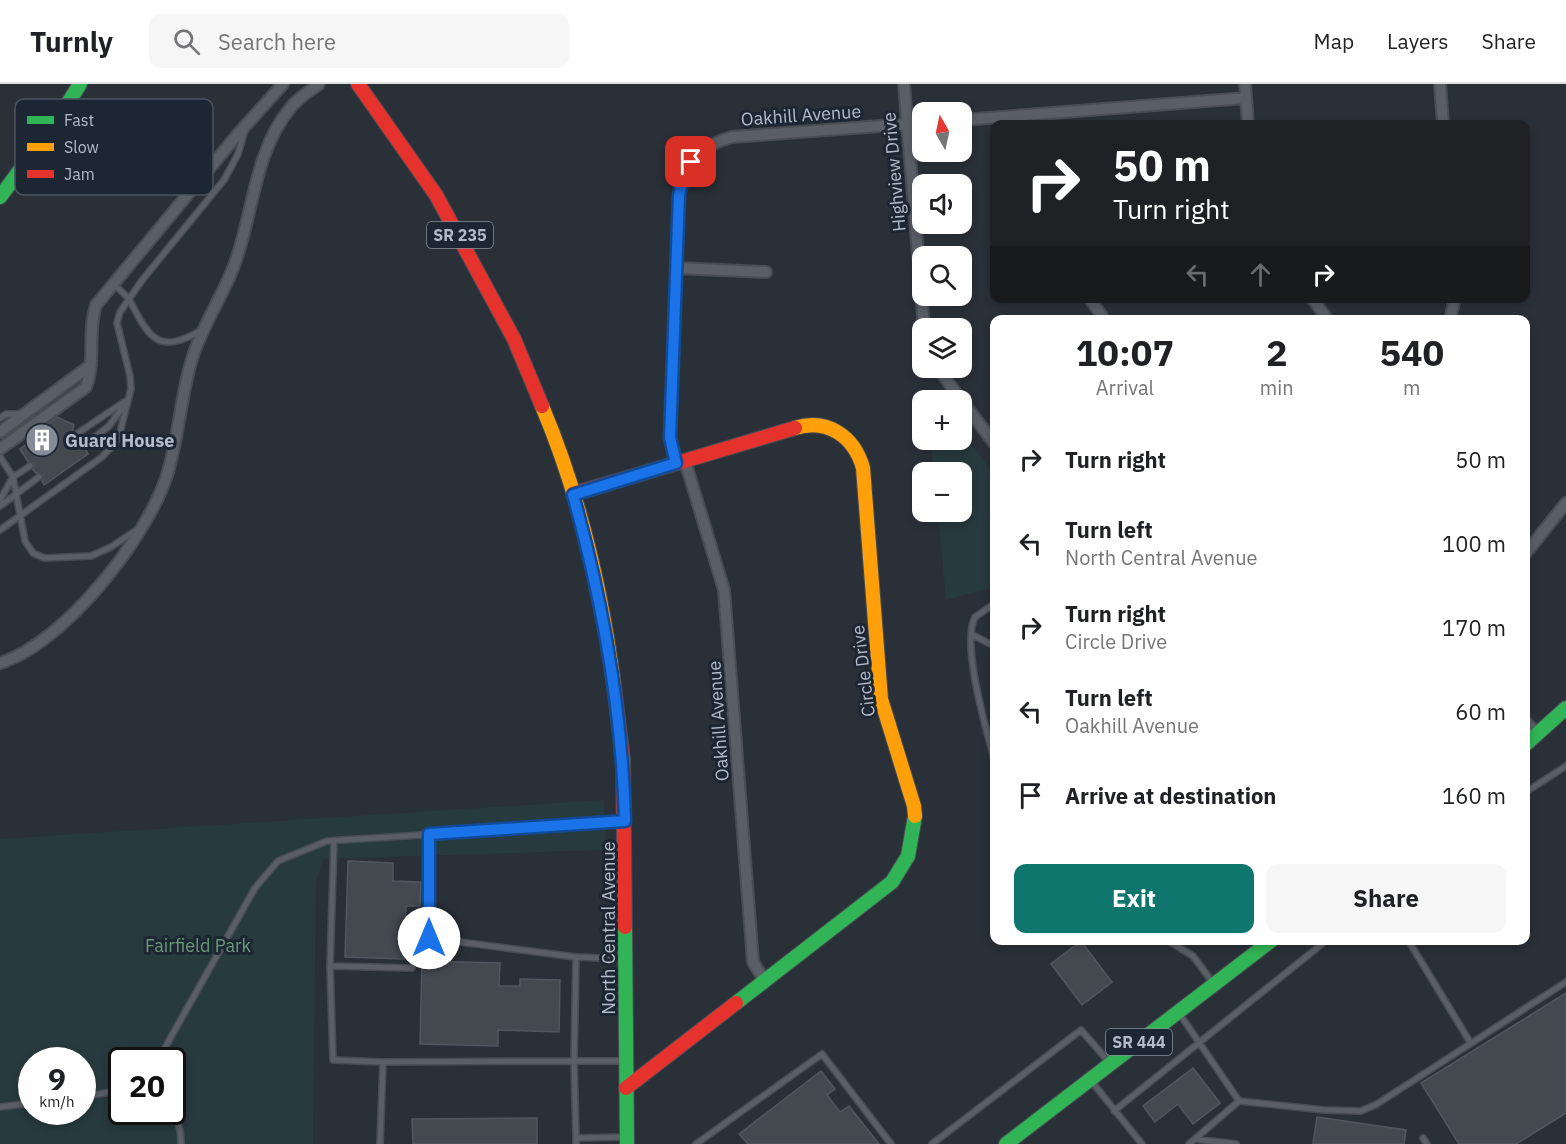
<!DOCTYPE html>
<meta charset="utf-8">
<style>
body{margin:0;font-family:"IBM Plex Sans",sans-serif;background:#f6f6f6;color:#202124;height:100vh;display:flex;flex-direction:column;font-size:22px;white-space:nowrap}
*{box-sizing:border-box;margin:0}
p{font-size:20px;color:#757577}
.icon{flex:none;width:33px;height:33px;fill:none;stroke:currentColor;stroke-width:2;stroke-linecap:round;stroke-linejoin:round}
.map{position:relative;flex:1;overflow:hidden}
.sheet{position:absolute;left:990px;top:231px;width:540px;height:630px;display:flex;flex-direction:column;background:#fff;border-radius:12px;box-shadow:0 3px 9px #0003}
.sheet>*{flex:none}
.top-card{position:absolute;left:990px;top:36px;width:540px;height:183px;border-radius:12px;box-shadow:0 3px 9px #0003;background:#202124;color:#fff;overflow:hidden}
.needle{width:39px;rotate:351deg}
.controls{position:absolute;left:912px;top:18px;display:grid;gap:12px}
.controls a{display:grid;place-items:center;width:60px;height:60px;border-radius:12px;background:#fff;box-shadow:0 3px 9px #0003;font-size:30px}
.speed{position:absolute;left:18px;top:963px;display:flex;gap:12px;font-size:30px;font-weight:700;text-align:center}
.speed>*{display:grid;place-content:center;width:78px;height:78px;border-radius:50%;background:#fff;box-shadow:0 3px 9px #0003;line-height:1}
.speed small{font-size:15px;font-weight:400}
.speed .limit{border:3px solid #111;border-radius:9px;background:#fff;color:#111}
.pin{position:absolute;display:grid;place-items:center;width:51px;height:51px;color:#fff;margin:-26px;border-radius:12px;box-shadow:0 3px 9px #0006}
.me{position:absolute;width:66px;margin:-33px;rotate:0deg;stroke-linejoin:round;filter:drop-shadow(0 0 4px #0008)}
.turn{display:flex;align-items:center;gap:21px;height:126px;padding:0 24px;font-size:27px}
.turn .icon{width:78px;height:78px;stroke-width:2.5}
.turn b{display:block;font-size:42px;line-height:51px}
.lanes{display:flex;align-items:center;height:57px;padding:0 24px;background:#0003;justify-content:center;gap:30px;direction:ltr}
.lanes .off{opacity:.35}
.eta{display:flex;justify-content:space-evenly;align-items:center;height:102px;text-align:center}
.eta b{font-size:36px;font-weight:700;line-height:42px}
.button{display:flex;gap:12px;margin-top:auto;padding:12px 24px}
.button a{flex:1;height:69px;border-radius:12px;background:#0f766e;color:#fff;font-size:24px;font-weight:700;line-height:69px;text-align:center}
.button a+a{background:#f6f6f6;color:#202124}
ul{padding:0;list-style:none}
li{display:flex;align-items:center;gap:18px;height:84px;padding:0 24px}
li div{flex:1}
li b{display:block;font-size:22px}
li em{font-style:normal}
header{display:flex;align-items:center;gap:36px;box-sizing:border-box;height:84px;padding:0 30px;background:#fff;border-bottom:2px solid #e0e0e0}
header strong{font-size:28px}
nav{display:flex;gap:33px;margin-inline-start:auto;font-size:21px}
.search{width:420px;height:54px;background:#f6f6f6;display:flex;align-items:center;gap:15px;box-sizing:border-box;padding:0 21px;border-radius:12px;color:#757577;font-size:22px}
.map>svg:first-child{display:block}
.green{fill:#273a3e;fill-rule:evenodd}
.building{fill:#444950;stroke:#52575f;stroke-width:1.5}
.lines{fill:none;stroke-linecap:round;stroke-linejoin:round}
.lane-casing{stroke:#484c53;stroke-width:8}
.street-casing{stroke:#484c53;stroke-width:14}
.fast-casing{stroke:#484c53;stroke-width:16}
.slow-casing{stroke:#484c53;stroke-width:16}
.jam-casing{stroke:#484c53;stroke-width:16}
.lane{stroke:#5a5e66;stroke-width:5}
.street{stroke:#5a5e66;stroke-width:10}
.fast{stroke:#30b455;stroke-width:14}
.slow{stroke:#ff9f0a;stroke-width:14}
.jam{stroke:#e5322d;stroke-width:14}
.route-casing{stroke:#114b97;stroke-width:15}
.route{stroke:#1a73e8;stroke-width:10}
.labels{text-anchor:middle;dominant-baseline:central;stroke-width:6;stroke-linejoin:round;paint-order:stroke}
.shield{fill:#1d2633;stroke:#878f9c;stroke-width:1.5}
.shield-label{font-size:16px;font-weight:bold;fill:#b4bcc9}
.street-label{font-size:18px;fill:#b4bcc9;stroke:#1d2633}
.poi-label{font-size:18px;font-weight:bold;fill:#b4bcc9;stroke:#1d2633;text-anchor:start}
.park-label{font-size:18px;fill:#6b9a76;stroke:#1d2633}
.key{fill:#1d2633;stroke:#4a5360;stroke-width:1.5}
.key-label{font-size:16px;fill:#b4bcc9}
</style>
<header>
<strong>Turnly</strong>
<div class="search"><svg class="icon" aria-label="search" viewBox="0 0 24 24"><circle cx="10" cy="10" r="6"/><path d="M15 15l6 6"/></svg>Search here</div>
<nav><a>Map</a><a>Layers</a><a>Share</a></nav>
</header>
<div class="map">
<svg width="1566" height="1060" viewBox="0 0 1566 1060">
<rect width="100%" height="100%" fill="#2a3038"/>
<path class="green" d="M962,348L994,390V503L946,516L938,428H962V388H934L930,356H962Z
M604,716L606,766L323,775L316,798L313,1060H0V755ZM32,976H82V1028H32ZM122,976H172V1028H122Z"/>
<path class="building" d="M57,333L74,341L71,353L78,355L80,358L79,364L86,366L88,370L44,401L42,397L43,391L36,389L33,386L34,379L28,378L20,365L38,352L37,348Z
M348,777L393,779V797L421,798L420,822H406L404,875L345,873Z
M1081,857L1112,898L1082,921L1051,880Z
M422,877L500,879L499,902H520V895L560,896L559,948L498,946V962L420,960Z
M1566,909V1029L1516,1060H1459L1421,999Z
M1193,984L1220,1019L1193,1040L1178,1020L1155,1038L1143,1022Z
M821,987L835,1005L827,1011L840,1028L849,1022L879,1060H748L739,1050Z
M1317,1033L1406,1046L1404,1060H1313Z
M537,1034V1060H413L412,1035Z"/>
<g class="lines">
<defs>
<path id="lane" d="M114,200C119,205 126,211 130,217C150,255 158,271 202,246
M0,334L6,330H20
M75,351L124,318
M83,362L109,342L126,319
M0,373L13,393L25,457L33,469L44,474L91,472L111,463L138,445
M0,416L13,393L30,382
M0,422L39,393
M0,446L102,373L118,356L131,305L130,292L117,239L120,228L143,195L224,96L238,70L245,46
M994,520L975,533C961,560 986,644 994,675
M971,550L994,562
M1526,708L1566,682
M334,757L330,882L412,884L416,868L429,854V750
M429,854L576,873
M1167,856L1193,872L1213,899
M1408,856L1470,958
M330,882L333,976L383,978
M1179,929L1239,1017L1324,1026L1361,1027L1377,1020L1566,898
M158,976L255,804L278,777L327,757L621,738
M623,977H574L576,873L624,875
M1092,998L1142,1060
M82,1013L122,1006
M0,1023L32,1019
M1114,1027L1327,856
M170,1028C179,1037 181,1046 181,1060
M1423,1054L1427,1060
M1195,1055L1236,1060
M380,1060L383,978L574,977L576,1054
M576,1060V1054L625,1053
M696,1060L822,970L891,1060
M932,1060L1081,946L1109,978
M1189,1060L1239,1017"/>
<path id="street" d="M904,0L924,244
M1245,0L1248,40
M1440,0L1443,40
M962,36L1246,14
M677,184L766,188
M1089,214L1105,236
M1312,214L1328,236
M1450,236L1455,214
M938,284L961,316
M962,317L994,359
M0,348L91,281
M0,365L86,303C96,277 87,248 96,221L238,50L283,0
M685,377L724,506L753,878L765,897
M677,379L670,354L679,111C685,79 702,61 732,53L922,39
M1526,469L1566,419
M0,579C63,560 145,456 166,394C179,355 180,314 192,275C202,242 223,212 235,179C254,126 254,68 291,23C298,14 310,7 319,0
M1526,638L1537,650"/>
<path id="fast" d="M0,113L58,35L80,0
M1526,660L1566,624
M625,843L627,1060
M736,919L892,798L908,772L915,732
M1006,1060L1272,856"/>
<path id="slow" d="M542,322C579,410 602,508 614,602
M795,344C827,334 854,352 863,384L881,615L914,722L915,732"/>
<path id="jam" d="M358,0L436,111L514,255L542,322
M573,410L795,344
M614,602L623,675L625,843
M626,1004L736,919"/>
</defs>
<use href="#lane" class="lane-casing"/>
<use href="#street" class="street-casing"/>
<use href="#fast" class="fast-casing"/>
<use href="#slow" class="slow-casing"/>
<use href="#jam" class="jam-casing"/>
<use href="#lane" class="lane"/>
<use href="#street" class="street"/>
<use href="#fast" class="fast"/>
<use href="#slow" class="slow"/>
<use href="#jam" class="jam"/>
</g>
<g class="lines">
<defs>
<path id="route" d="M429,854V750L625,737C622,626 603,518 573,411L676,379L670,354L679,111L685,88L691,78"/>
</defs>
<use href="#route" class="route-casing"/>
<use href="#route" class="route"/>
</g>
<defs>
<symbol id="building-disc" viewBox="-11 -11 22 22"><circle r="9.5" fill="#848b96" stroke="#1d2633"/><path d="M-4-6H4V6H1V3H-1V6H-4ZM-2.5-4.3h1.7v1.8h-1.7ZM.8-4.3h1.7v1.8H.8ZM-2.5-1h1.7V.8h-1.7ZM.8-1h1.7V.8H.8Z" fill="#fff"/></symbol>
</defs>
<g fill-rule="evenodd">
<use href="#building-disc" x="23" y="337" width="38" height="38"/>
</g>
<g class="labels">
<g class="shield">
<rect x="427" y="138" width="66" height="26" rx="4.5"/>
<rect x="1106" y="945" width="66" height="26" rx="4.5"/>
</g>
<g class="shield-label">
<text x="460" y="151">SR 235</text>
<text x="1139" y="958">SR 444</text>
</g>
<g class="street-label">
<text transform="translate(801 31) rotate(-4)">Oakhill Avenue</text>
<text transform="translate(894 88) rotate(-95)">Highview Drive</text>
<text transform="translate(863 587) rotate(-97)">Circle Drive</text>
<text transform="translate(718 637) rotate(-94)">Oakhill Avenue</text>
<text transform="translate(608 844) rotate(-90)">North Central Avenue</text>
</g>
<g class="poi-label">
<text x="65" y="356">Guard House</text>
</g>
<g class="park-label">
<text x="198" y="861">Fairfield Park</text>
</g>
</g>
<rect x="15" y="15" width="198" height="96" rx="9" class="key"/>
<rect x="27" y="32" width="27" height="8" fill="#30b455"/>
<rect x="27" y="59" width="27" height="8" fill="#ff9f0a"/>
<rect x="27" y="86" width="27" height="8" fill="#e5322d"/>
<g class="key-label">
<text x="64" y="42">Fast</text>
<text x="64" y="69">Slow</text>
<text x="64" y="96">Jam</text>
</g>
</svg>
<div class="controls">
<a><svg class="needle" viewBox="-14 -14 28 28"><path d="M0-13l5 13h-10z" fill="#e53935"/><path d="M0 13l5-13h-10z" fill="#757577"/></svg></a>
<a><svg class="icon" aria-label="sound" viewBox="0 0 24 24"><path d="M4 9h4l5-4v14l-5-4H4zM17 9q2 3 0 6"/></svg></a>
<a><svg class="icon" aria-label="search" viewBox="0 0 24 24"><circle cx="10" cy="10" r="6"/><path d="M15 15l6 6"/></svg></a>
<a><svg class="icon" aria-label="layers" viewBox="0 0 24 24"><path d="M12 4l9 5-9 5-9-5zM3 14l9 5 9-5"/></svg></a>
<a>+</a>
<a>−</a>
</div>
<div class="speed"><div>9<small>km/h</small></div><div class="limit">20</div></div>
<div class="pin" style="left:691px;top:78px;background:#d93025"><svg class="icon" aria-label="arrive" viewBox="0 0 24 24"><path d="M6 21V4h12l-3 4 3 4H6"/></svg></div>
<svg class="me" style="left:429px;top:854px" viewBox="-20 -20 40 40"><circle r="19" fill="#fff"/><path d="M0-13L10 11 0 6-10 11z" fill="#1a73e8"/></svg>
<div class="top-card">
<div class="turn"><svg class="icon" aria-label="right" viewBox="0 0 24 24"><path d="M7 20v-9h11M14 6l5 5-5 5"/></svg><div><b>50 m</b>Turn right</div></div>
<div class="lanes"><svg class="icon off" aria-label="left" viewBox="0 0 24 24"><path d="M17 20v-9H6M10 6l-5 5 5 5"/></svg><svg class="icon off" aria-label="ahead" viewBox="0 0 24 24"><path d="M12 20V5M6 11l6-6 6 6"/></svg><svg class="icon" aria-label="right" viewBox="0 0 24 24"><path d="M7 20v-9h11M14 6l5 5-5 5"/></svg></div>
</div>
<section class="sheet">
<div class="eta">
<div><b>10:07</b><p>Arrival</p></div>
<div><b>2</b><p>min</p></div>
<div><b>540</b><p>m</p></div>
</div>
<ul>
<li><svg class="icon" aria-label="right" viewBox="0 0 24 24"><path d="M7 20v-9h11M14 6l5 5-5 5"/></svg><div><b>Turn right</b></div><em>50 m</em></li>
<li><svg class="icon" aria-label="left" viewBox="0 0 24 24"><path d="M17 20v-9H6M10 6l-5 5 5 5"/></svg><div><b>Turn left</b><p>North Central Avenue</p></div><em>100 m</em></li>
<li><svg class="icon" aria-label="right" viewBox="0 0 24 24"><path d="M7 20v-9h11M14 6l5 5-5 5"/></svg><div><b>Turn right</b><p>Circle Drive</p></div><em>170 m</em></li>
<li><svg class="icon" aria-label="left" viewBox="0 0 24 24"><path d="M17 20v-9H6M10 6l-5 5 5 5"/></svg><div><b>Turn left</b><p>Oakhill Avenue</p></div><em>60 m</em></li>
<li><svg class="icon" aria-label="arrive" viewBox="0 0 24 24"><path d="M6 21V4h12l-3 4 3 4H6"/></svg><div><b>Arrive at destination</b></div><em>160 m</em></li>
</ul>
<div class="button"><a>Exit</a><a>Share</a></div>
</section>
</div>
